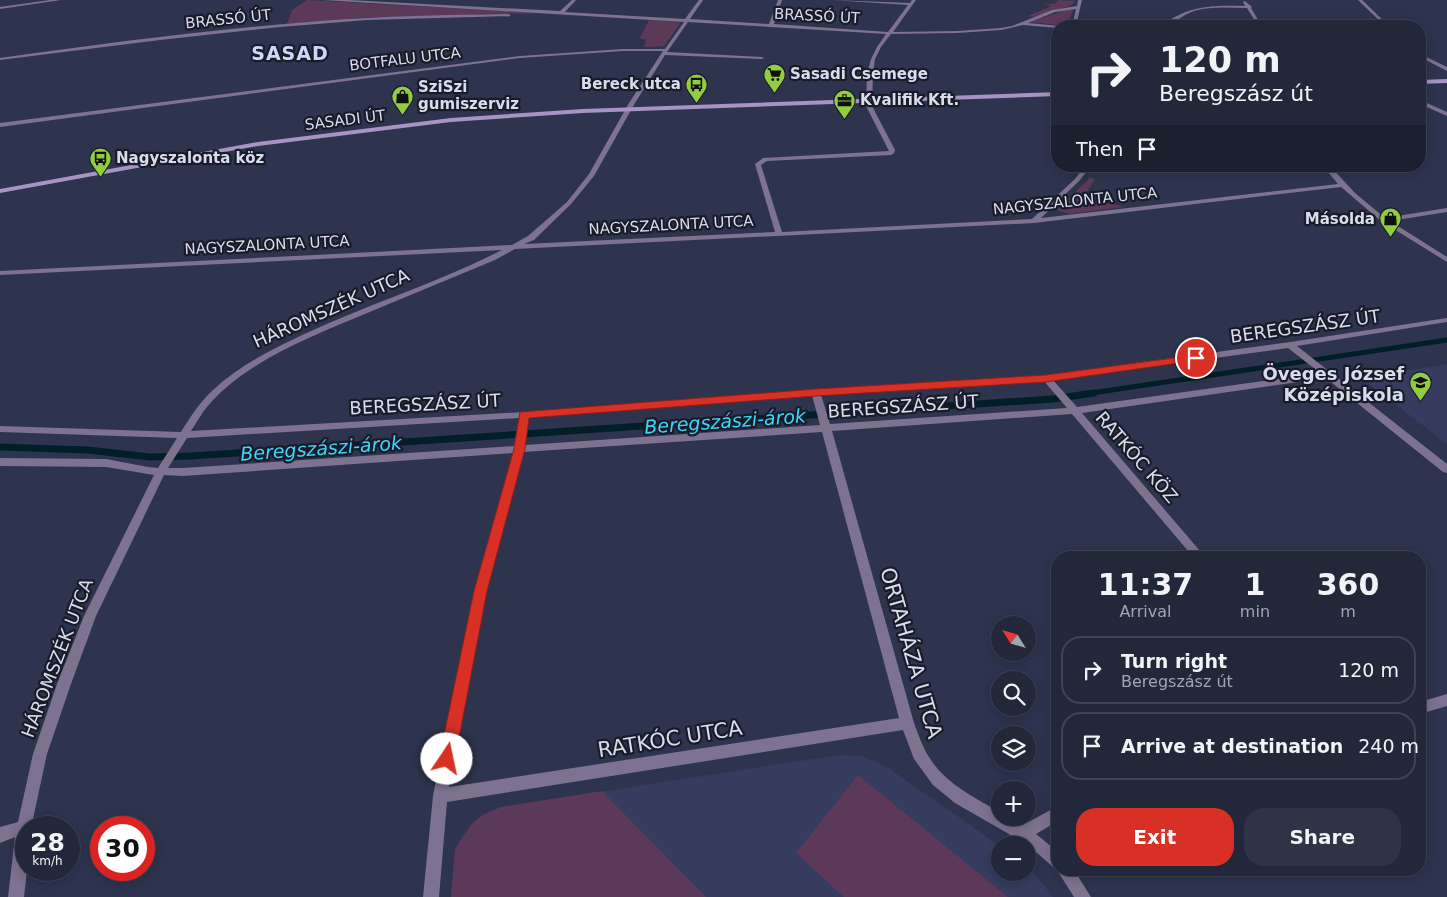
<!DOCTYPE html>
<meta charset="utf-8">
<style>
body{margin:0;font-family:"DejaVu Sans",sans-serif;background:#2e3345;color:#f1f3f6;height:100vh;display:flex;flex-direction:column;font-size:19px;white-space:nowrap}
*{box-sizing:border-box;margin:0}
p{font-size:16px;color:#a2a5af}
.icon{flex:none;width:28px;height:28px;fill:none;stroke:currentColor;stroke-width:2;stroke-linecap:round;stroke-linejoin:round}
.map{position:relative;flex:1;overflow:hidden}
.details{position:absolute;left:1051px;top:551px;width:375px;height:325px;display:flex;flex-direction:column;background:#22273a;border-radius:20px;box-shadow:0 2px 12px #0003,0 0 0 1px #3f4454}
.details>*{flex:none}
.guide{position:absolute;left:1051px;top:20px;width:375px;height:152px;border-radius:20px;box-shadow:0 2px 12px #0003,0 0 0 1px #3f4454;background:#22273a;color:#f1f3f6;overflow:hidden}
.needle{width:32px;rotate:307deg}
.fabs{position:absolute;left:991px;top:616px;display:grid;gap:10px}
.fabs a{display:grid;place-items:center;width:45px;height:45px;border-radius:50%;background:#22273a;box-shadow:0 2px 12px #0003,0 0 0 1px #3f4454;font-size:25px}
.speed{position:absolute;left:15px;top:816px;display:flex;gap:10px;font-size:25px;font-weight:700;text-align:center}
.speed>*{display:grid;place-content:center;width:65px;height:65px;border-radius:50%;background:#22273a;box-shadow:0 2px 12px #0003,0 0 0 1px #3f4454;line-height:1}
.speed small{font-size:12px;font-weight:400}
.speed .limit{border:8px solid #d22;background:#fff;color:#111}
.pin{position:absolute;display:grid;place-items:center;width:42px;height:42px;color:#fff;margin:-21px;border:2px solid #fff;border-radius:50%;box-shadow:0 1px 5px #0007}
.me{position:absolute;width:55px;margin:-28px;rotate:11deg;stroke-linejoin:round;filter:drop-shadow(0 0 4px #0008)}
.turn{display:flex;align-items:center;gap:18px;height:105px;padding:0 25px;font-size:22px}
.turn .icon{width:65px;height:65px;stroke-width:2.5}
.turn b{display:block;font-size:35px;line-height:42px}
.then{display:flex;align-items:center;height:48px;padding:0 25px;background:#0003;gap:10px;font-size:19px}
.eta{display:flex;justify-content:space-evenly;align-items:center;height:85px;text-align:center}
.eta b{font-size:30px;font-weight:600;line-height:35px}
.action{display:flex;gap:10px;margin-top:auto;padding:10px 25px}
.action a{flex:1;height:58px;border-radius:20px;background:#d93025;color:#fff;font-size:20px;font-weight:600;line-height:58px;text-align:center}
.action a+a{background:#2e3345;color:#f1f3f6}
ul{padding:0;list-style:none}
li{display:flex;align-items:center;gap:15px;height:68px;margin:0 10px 8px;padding:0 15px;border:2px solid #3f4454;border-radius:20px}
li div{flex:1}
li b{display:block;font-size:19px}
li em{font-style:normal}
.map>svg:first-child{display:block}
.built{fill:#353c5d}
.green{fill:#5d3959}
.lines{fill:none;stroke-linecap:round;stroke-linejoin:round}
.stream-far1{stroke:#001f26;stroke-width:5}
.stream{stroke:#001f26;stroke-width:7}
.street{fill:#7d728f;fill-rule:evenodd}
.secondary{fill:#a694c2;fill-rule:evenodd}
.route{fill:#d93025;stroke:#8d1f18}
.labels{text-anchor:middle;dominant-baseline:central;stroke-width:4.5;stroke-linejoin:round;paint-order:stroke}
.far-street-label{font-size:15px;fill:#d8ddee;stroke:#191c28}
.far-poi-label{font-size:15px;font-weight:bold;fill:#d8ddee;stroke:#191c28;text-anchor:start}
.street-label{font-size:18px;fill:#d8ddee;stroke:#191c28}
.poi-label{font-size:18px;font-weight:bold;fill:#d8ddee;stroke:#191c28;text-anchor:end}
.far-district-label{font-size:19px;font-weight:bold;letter-spacing:1px;fill:#ced7f9;stroke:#191c28}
.water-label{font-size:19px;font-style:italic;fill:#3cd7f9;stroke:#191c28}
.near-street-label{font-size:21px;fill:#d8ddee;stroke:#191c28}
</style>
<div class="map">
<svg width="1447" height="897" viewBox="0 0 1447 897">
<rect width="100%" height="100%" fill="#2e344e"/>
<path class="built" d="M1447,364V444L1361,378Z
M839,755L862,756L887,767L1000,846V872H1028V865L1053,897H451L455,849L461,837L472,824L484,814L501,807Z"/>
<path class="green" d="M307,0L525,12L539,13L358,18L287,24L292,10Z
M1058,0L1075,1L1070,6L1034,17L1028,16L1052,6L1043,4H1055Z
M1069,9L1073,10L1067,26L1030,22Z
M649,20L679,22L680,24L664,46L646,47L644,46L646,40L640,38Z
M1090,178L1095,179L1087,192C1097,210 1109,200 1123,207L1070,214L1057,210Z
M858,775L1008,897H844L796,853Z
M602,791L706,897H451L455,849L472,824L484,814L501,807Z"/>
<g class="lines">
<path class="stream-far1" d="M1085,394L1447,340"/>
<path class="stream" d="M0,447L88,450L149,457L191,456L1053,399L1094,393"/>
<path class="street" d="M50,0H61L0,9V7Z
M322,0H349L560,11L572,0H576L565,12L685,19L699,0H703L690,19L769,24L778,0H782L774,24L888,32L908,5L831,0L910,3L912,0H916L893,32L957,31L1001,28L1012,26L1052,10L1077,6L1078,0H1082L1076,26H1072L1076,9L1055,12L1028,23L1060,26H1058V28L1023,25L1001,30L957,33L891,34L881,47L875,59L873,74L872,106L895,150L894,153L891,155L767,161L761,165L782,232L1032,219L1075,179L1085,166H1091L1079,181L1041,218L1338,184L1323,166H1330L1355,193L1385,218L1447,208V212L1390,221L1447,257V262L1381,221L1341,187L1034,223L515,249L495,260C454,277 413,294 372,311C317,334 239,363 203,412C199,418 195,425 191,431L524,412L816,389L1046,375L1290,342L1447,318V322L1297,346L1447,464V473L1443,472L1326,378L1082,413L1206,558H1194L1072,414L832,431L914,723C917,731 920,740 924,748C939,780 971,796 1000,812V818H1010L1023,825L1058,806V821L1036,834L1058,852V870H1074L1091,897H1074L1057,870V869L1053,867L1028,845L955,803L933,785L914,759L903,730L447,802L439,897H423L433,796L474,591L513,453L183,476L164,475L96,616L71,684L47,754L31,828H26L27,870L24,897H8L15,837L0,843V827L18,822L33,754L57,684L84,616L154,475L106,467L0,466V458L106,459L148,467L158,468L177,438L0,432V426L181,432C191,416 200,402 213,390C239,366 269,351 300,336C366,305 437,283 502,250L0,275V271L512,245L528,236L567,202L589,174L629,103L663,51H623L520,58L0,127V123L520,56L623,49H665L684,22ZM688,22L886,34L877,47L871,59L867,74L866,106L889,151L763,158L755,164L775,232L524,244L534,240L571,204L594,176L635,103L665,55L762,59L764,58L762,57L667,52ZM1288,348L1320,373L1077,407L1053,380ZM1044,381L1067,408L830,424L821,395ZM812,395L820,425L525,445L528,418ZM519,418L514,446L183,468H168L187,438ZM822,432L899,718L449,787L486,591L523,452Z
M1358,0H1362L1389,26H1385Z
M1245,1L1252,7L1251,8L1262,26H1258L1247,8C1229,8 1211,6 1194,11C1184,14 1170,27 1162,26C1186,5 1215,5 1245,6L1243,2Z
M509,14L511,16L367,20L280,27L160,40L0,60V58C106,43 213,29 320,21C383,16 446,15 509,14Z
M1420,54L1447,67V71L1420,57Z
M1420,100L1447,112V116L1420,104Z
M1447,694V706L1420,714V702Z"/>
<path class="secondary" d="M1447,79V83L1420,84V80Z
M1058,92V96L583,113L451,122L258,146L0,193V189L258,142L451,118L583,109Z"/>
</g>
<path class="route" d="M1196,355L1201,358L1200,360L1046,382L816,396L529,418L525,449L487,591L455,759L453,764L447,767L441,764L439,759L474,591L514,449L520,412L816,389L1046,375Z"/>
<defs>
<symbol id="supermarket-pin" viewBox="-11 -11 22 30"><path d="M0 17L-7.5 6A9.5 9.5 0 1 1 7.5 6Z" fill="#91cd3f" stroke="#191c28"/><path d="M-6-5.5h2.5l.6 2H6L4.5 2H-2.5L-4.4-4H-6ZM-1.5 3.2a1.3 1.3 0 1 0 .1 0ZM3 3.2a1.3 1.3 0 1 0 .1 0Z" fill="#111"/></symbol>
<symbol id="bus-pin" viewBox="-11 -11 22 30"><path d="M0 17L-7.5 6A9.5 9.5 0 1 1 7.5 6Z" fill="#91cd3f" stroke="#191c28"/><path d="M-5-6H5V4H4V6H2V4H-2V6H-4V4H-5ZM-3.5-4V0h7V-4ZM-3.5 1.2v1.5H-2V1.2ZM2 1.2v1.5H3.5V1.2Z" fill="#111"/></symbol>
<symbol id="shop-pin" viewBox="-11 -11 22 30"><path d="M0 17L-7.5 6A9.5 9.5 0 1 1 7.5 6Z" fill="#91cd3f" stroke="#191c28"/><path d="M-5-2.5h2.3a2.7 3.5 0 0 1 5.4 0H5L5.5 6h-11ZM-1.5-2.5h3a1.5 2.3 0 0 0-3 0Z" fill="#111"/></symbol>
<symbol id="office-pin" viewBox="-11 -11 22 30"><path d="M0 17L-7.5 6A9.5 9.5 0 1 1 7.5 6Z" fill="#91cd3f" stroke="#191c28"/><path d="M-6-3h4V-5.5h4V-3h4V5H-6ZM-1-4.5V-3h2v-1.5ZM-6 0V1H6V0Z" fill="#111"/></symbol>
<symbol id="school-pin" viewBox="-11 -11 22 30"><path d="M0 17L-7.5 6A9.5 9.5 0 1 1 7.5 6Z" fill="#91cd3f" stroke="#191c28"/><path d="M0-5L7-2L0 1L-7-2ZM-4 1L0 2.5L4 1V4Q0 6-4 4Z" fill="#111"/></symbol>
</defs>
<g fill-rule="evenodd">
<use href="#supermarket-pin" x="762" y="62" width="25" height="34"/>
<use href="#bus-pin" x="684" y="72" width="25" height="34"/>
<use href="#shop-pin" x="390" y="84" width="25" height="34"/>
<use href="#office-pin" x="832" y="88" width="25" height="34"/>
<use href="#bus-pin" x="88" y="146" width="25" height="34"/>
<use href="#shop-pin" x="1378" y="206" width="25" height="34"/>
<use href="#school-pin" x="1408" y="370" width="25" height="34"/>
</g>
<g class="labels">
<g class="far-street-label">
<text transform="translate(817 16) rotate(3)">BRASSÓ ÚT</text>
<text transform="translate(228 19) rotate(-6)">BRASSÓ ÚT</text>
<text transform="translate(405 59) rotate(-7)">BOTFALU UTCA</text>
<text transform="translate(345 120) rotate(-7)">SASADI ÚT</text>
<text transform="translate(1075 201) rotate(-6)">NAGYSZALONTA UTCA</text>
<text transform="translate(671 225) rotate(-3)">NAGYSZALONTA UTCA</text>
<text transform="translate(267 245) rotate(-3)">NAGYSZALONTA UTCA</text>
</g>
<g class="far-poi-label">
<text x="790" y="74">Sasadi Csemege</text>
<text x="681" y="84" text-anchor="end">Bereck utca</text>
<text x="418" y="87">SziSzi<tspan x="418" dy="17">gumiszerviz</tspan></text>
<text x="860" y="100">Kvalifik Kft.</text>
<text x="116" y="158">Nagyszalonta köz</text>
<text x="1375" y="219" text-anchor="end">Másolda</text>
</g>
<g class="street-label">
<text transform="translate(331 308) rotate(-24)">HÁROMSZÉK UTCA</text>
<text transform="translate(1305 326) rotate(-8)">BEREGSZÁSZ ÚT</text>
<text transform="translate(425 404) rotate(-3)">BEREGSZÁSZ ÚT</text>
<text transform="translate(903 406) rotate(-4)">BEREGSZÁSZ ÚT</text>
<text transform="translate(1137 457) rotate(49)">RATKÓC KÖZ</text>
<text transform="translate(57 658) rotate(-69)">HÁROMSZÉK UTCA</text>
</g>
<g class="poi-label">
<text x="1404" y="373">Öveges József<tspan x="1404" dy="21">Középiskola</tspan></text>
</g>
<g class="far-district-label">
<text x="290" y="53">SASAD</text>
</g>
<g class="water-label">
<text transform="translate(725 421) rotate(-4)">Beregszászi-árok</text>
<text transform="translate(321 448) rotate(-4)">Beregszászi-árok</text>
</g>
<g class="near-street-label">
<text transform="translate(911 653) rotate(74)">ORTAHÁZA UTCA</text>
<text transform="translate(670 739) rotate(-9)">RATKÓC UTCA</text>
</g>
</g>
</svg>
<div class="fabs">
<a><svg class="needle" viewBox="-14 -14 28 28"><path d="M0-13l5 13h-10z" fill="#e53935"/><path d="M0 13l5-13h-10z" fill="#a2a5af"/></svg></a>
<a><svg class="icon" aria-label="search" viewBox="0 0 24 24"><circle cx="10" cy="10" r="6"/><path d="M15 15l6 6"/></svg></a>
<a><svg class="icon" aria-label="layers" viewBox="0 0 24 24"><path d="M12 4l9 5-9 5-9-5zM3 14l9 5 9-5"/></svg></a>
<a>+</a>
<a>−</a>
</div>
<div class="speed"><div>28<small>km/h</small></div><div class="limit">30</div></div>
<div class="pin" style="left:1196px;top:358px;background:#d93025"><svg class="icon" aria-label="arrive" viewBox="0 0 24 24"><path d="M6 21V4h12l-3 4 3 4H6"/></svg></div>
<svg class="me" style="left:447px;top:759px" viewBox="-20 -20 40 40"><circle r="19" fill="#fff"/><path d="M0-13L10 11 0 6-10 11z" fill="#d93025"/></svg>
<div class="guide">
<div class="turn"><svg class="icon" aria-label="right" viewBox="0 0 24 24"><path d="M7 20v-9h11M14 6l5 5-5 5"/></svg><div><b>120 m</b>Beregszász út</div></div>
<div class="then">Then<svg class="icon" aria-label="arrive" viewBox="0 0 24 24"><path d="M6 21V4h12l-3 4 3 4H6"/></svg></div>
</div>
<section class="details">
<div class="eta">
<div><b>11:37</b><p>Arrival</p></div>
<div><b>1</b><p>min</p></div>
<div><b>360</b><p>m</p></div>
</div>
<ul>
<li><svg class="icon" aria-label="right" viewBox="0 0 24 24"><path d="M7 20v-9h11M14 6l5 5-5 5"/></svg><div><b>Turn right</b><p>Beregszász út</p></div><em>120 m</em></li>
<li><svg class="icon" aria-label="arrive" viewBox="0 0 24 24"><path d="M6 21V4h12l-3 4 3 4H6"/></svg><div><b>Arrive at destination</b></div><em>240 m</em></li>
</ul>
<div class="action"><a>Exit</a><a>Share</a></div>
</section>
</div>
